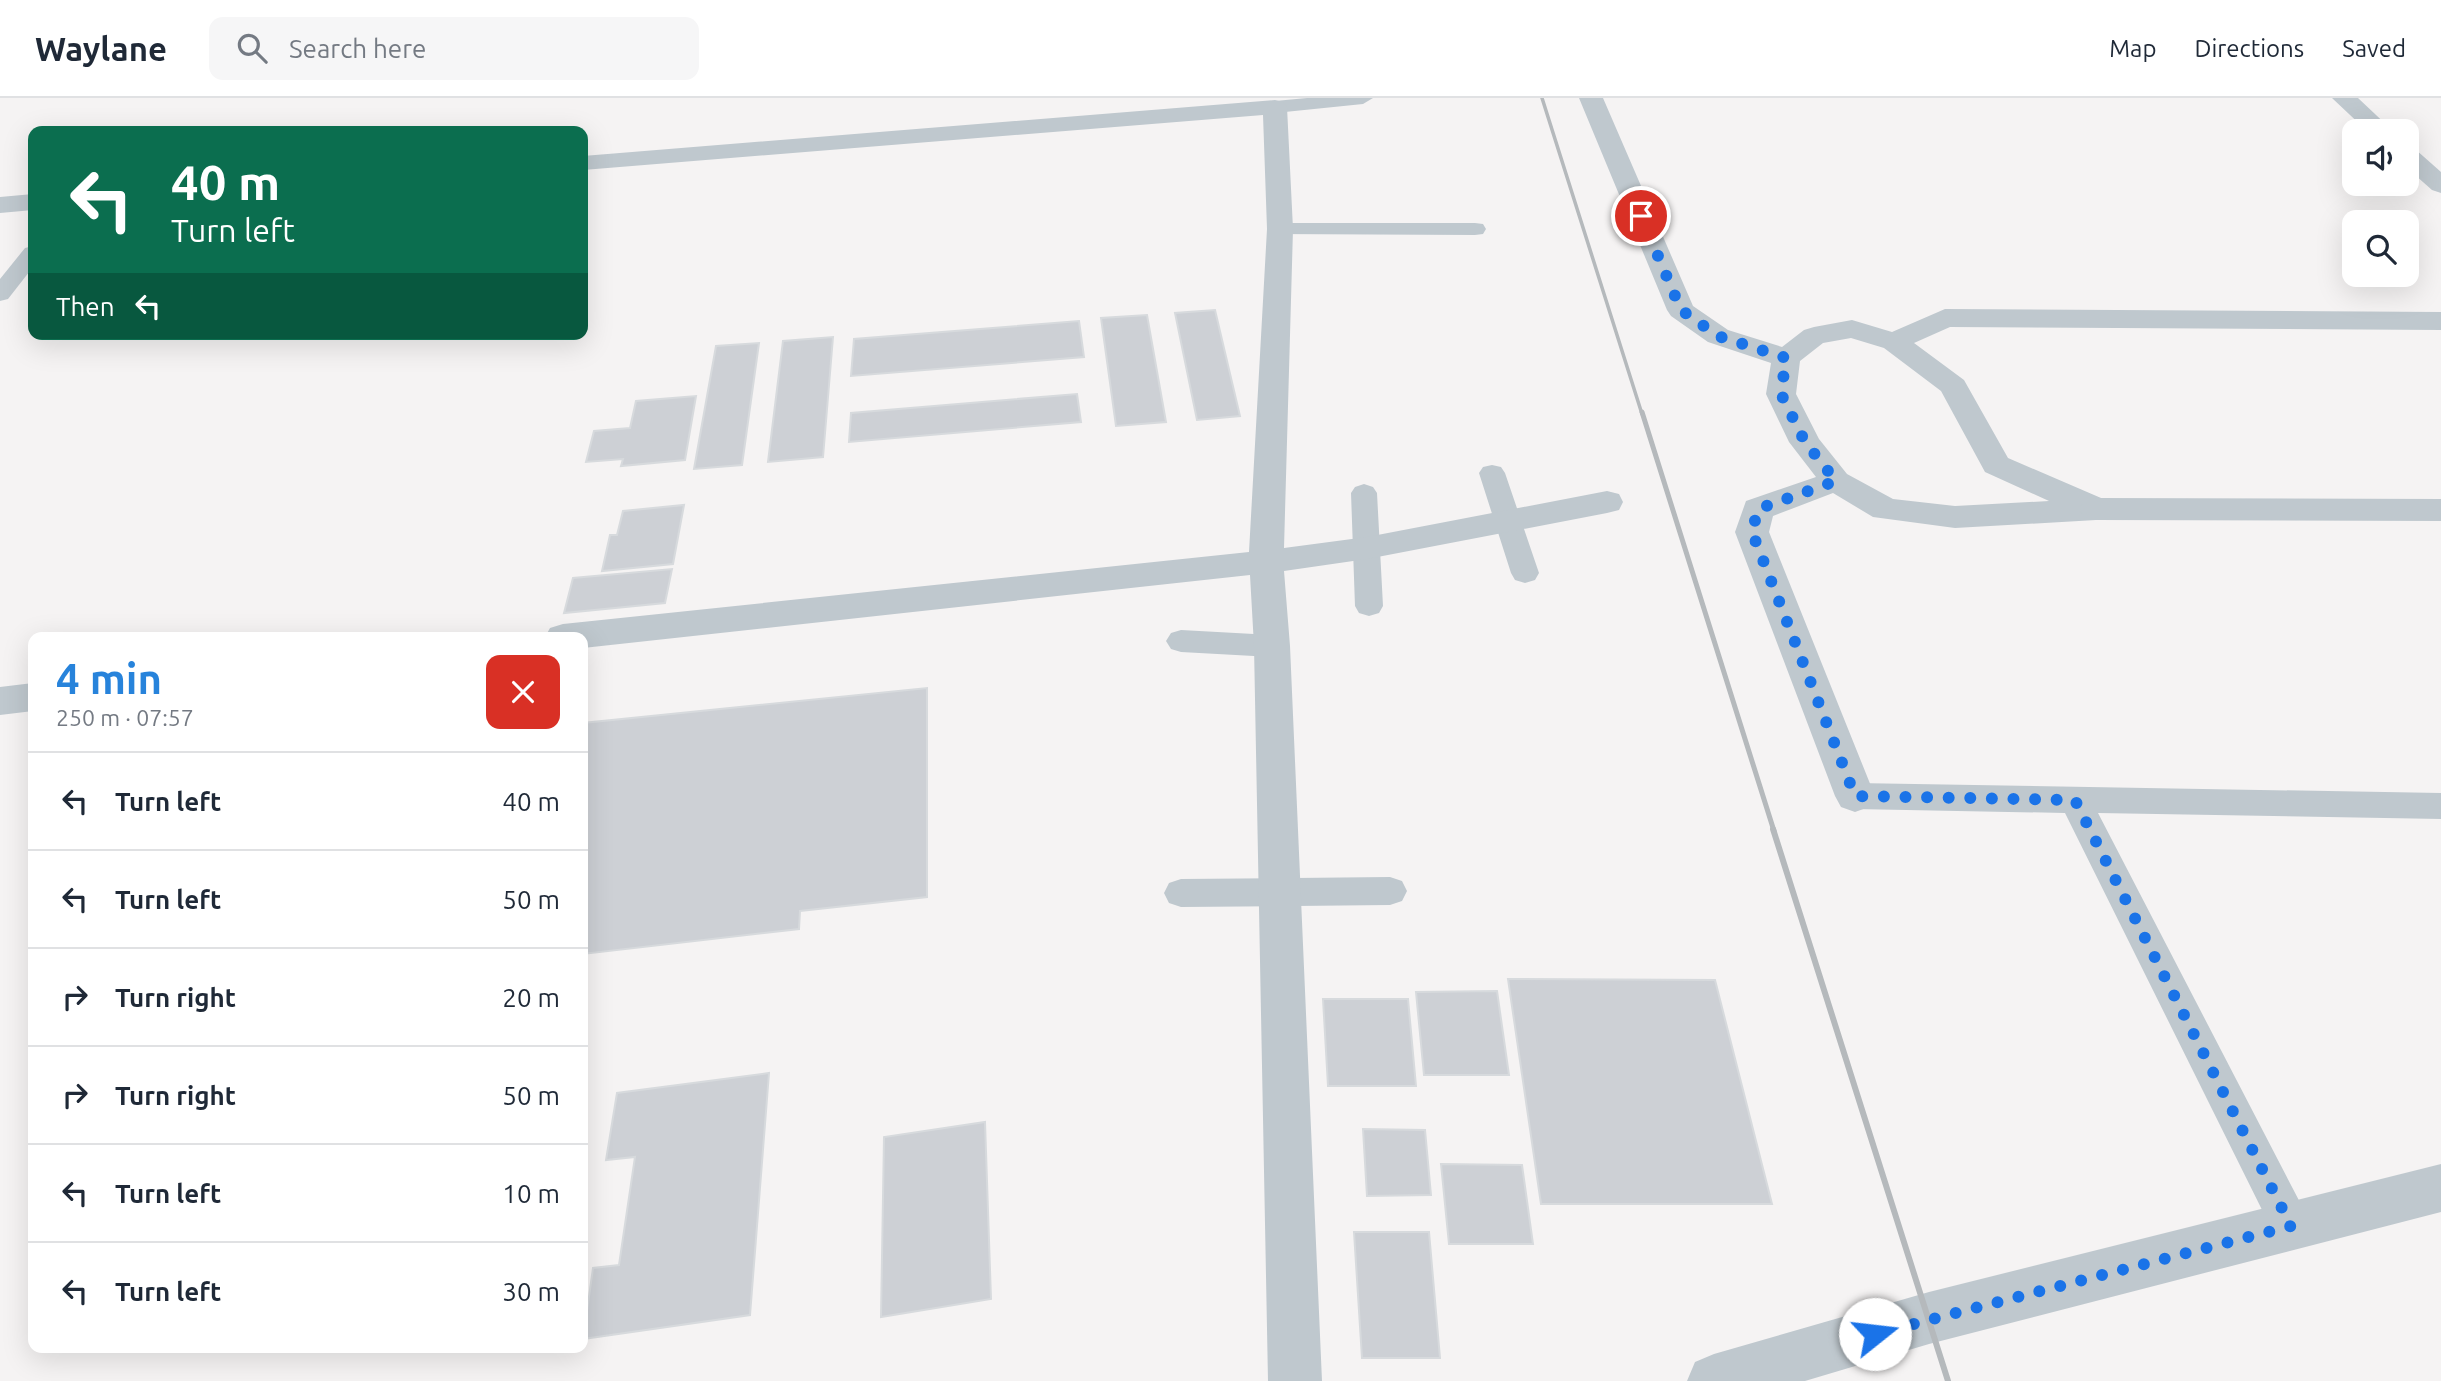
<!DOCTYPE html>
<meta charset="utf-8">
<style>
body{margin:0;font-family:Ubuntu,sans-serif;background:#f6f6f7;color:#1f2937;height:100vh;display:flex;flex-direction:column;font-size:26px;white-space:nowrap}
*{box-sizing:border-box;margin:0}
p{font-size:23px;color:#747a83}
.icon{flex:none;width:38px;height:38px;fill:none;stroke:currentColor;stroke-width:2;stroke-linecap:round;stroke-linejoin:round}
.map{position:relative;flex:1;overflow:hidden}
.side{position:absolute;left:28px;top:534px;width:560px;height:721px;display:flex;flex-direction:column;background:#fff;border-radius:14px;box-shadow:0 7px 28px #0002}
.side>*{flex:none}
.banner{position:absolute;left:28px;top:28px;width:560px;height:214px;border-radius:14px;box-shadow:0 7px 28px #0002;background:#0b6e4f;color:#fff;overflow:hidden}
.tools{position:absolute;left:2342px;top:21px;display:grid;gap:14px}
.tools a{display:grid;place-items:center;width:77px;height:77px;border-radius:14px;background:#fff;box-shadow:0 7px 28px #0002;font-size:35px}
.pin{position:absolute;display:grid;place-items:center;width:60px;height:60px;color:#fff;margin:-30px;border:4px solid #fff;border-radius:50%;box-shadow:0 2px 7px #0007}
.me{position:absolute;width:77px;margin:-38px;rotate:74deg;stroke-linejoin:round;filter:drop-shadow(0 0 5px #0008)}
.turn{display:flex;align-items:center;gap:24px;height:147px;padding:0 28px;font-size:32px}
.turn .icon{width:91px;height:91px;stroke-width:2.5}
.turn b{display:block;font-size:49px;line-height:60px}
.then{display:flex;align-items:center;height:66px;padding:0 28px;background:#0003;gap:14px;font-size:26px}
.round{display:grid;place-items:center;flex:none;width:74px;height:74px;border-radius:14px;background:#f6f6f7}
.headline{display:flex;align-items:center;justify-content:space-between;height:119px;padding:0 28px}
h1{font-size:42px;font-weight:700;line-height:52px;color:#2783db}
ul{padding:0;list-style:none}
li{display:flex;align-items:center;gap:21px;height:98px;padding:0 28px;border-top:2px solid #e0e1e3}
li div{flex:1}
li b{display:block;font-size:26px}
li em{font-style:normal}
header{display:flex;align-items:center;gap:42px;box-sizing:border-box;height:98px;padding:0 35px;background:#fff;border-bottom:2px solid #e0e1e3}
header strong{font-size:33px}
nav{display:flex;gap:38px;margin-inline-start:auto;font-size:24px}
.search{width:490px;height:63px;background:#f6f6f7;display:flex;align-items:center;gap:18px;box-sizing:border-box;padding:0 24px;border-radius:14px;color:#747a83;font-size:26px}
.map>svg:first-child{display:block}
.building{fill:#cdd0d5;stroke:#d7dadd;stroke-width:2}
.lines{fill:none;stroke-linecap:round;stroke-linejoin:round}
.service{fill:#bfc8ce;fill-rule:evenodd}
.minor{fill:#bfc8ce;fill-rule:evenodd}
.tertiary{fill:#bfc8ce;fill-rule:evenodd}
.rail-far2{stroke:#b5b9bc;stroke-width:3.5}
.rail-far1{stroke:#b5b9bc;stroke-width:5}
.rail{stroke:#b5b9bc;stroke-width:6}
.route{stroke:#1a73e8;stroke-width:12;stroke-dasharray:0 21.6}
</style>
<header>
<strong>Waylane</strong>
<div class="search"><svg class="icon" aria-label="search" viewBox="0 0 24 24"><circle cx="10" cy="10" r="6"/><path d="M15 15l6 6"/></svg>Search here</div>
<nav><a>Map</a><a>Directions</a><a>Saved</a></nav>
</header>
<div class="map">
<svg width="2441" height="1283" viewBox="0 0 2441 1283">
<rect width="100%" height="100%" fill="#f5f3f3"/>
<path class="building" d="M1215,212L1240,318L1197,322L1175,215Z
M1147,217L1166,324L1116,328L1101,220Z
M1079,223L1084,259L851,278L854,241Z
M833,239L823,359L768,364L783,243Z
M759,245L742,367L694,371L716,248Z
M1077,296L1081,324L849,344L851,315Z
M696,298L685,362L621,368L623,361L586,364L594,333L630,330L636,303Z
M684,407L673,466L602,473L610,437H617L623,413Z
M672,471L665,505L564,515L573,480Z
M927,590V799L800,813L799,831L583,856V625Z
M1508,881L1715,882L1772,1106H1541Z
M1497,893L1509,977H1424L1416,894Z
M1323,901H1408L1416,988H1328Z
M769,975L750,1217L583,1241L593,1170L619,1167L635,1059L606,1062L617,995Z
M985,1024L991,1201L881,1219L884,1039Z
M1363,1031L1425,1032L1431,1097L1367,1098Z
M1441,1066L1522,1067L1533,1146H1449Z
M1354,1134H1429L1440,1260H1362Z"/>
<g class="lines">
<path class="service" d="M1307,0H1373L1363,6L1275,15L1265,9L1275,3Z
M1280,125H1475L1483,126L1486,131L1483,136L1475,137L1272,136L1269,131L1272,126Z
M33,148V169L8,201L0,203V181L25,150Z
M1492,367L1501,369L1505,375L1539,475L1535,482L1525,485L1515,482L1511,475L1479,375L1483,369Z
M1364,386L1373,389L1377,395L1383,508L1379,515L1369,518L1359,515L1355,508L1351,395L1355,389Z
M1181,532L1272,537L1282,540L1287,548L1282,556L1272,559L1181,554L1171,551L1166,543L1171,535Z
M1855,685L2441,695V721L2098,715L2305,1114L2311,1128L2305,1142L2291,1148L2277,1142L2065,715L1855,711L1843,707L1839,698L1843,689Z
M1390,779L1402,783L1407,793L1402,803L1390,807L1181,809L1169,805L1164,795L1169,785L1181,781Z"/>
<path class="minor" d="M1579,0H1603L1693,208L1728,232L1782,249L1804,232L1814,229L1852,222L1892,234L1945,211L2441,214V232L1950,229L1914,245L1964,282L2008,360L2108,403L2113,411L2108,419L2096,422L1955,430L1873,419L1833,395L1773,418L1769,434L1875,698L1869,709L1855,714L1841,709L1835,698L1735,434L1746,403L1816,379L1789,344L1766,296L1771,265L1708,244L1671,218L1667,212ZM1851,240L1884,250L1941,293L1985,374L2049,403L1955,408L1893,401L1847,376L1819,341L1796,296L1800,263L1823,245Z
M2332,0H2358L2393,33H2367Z
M1275,2L1283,4L1287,9L1293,131L1284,450L1367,439L1607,393L1619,396L1623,404L1619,412L1607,415L1367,461L1284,473L1290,548L1322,1283H1268L1254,548L1250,477L583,550V539H545L550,530L563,526L1249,454L1267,131L1263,17L583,72V58Z
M2406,49L2415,51L2441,74V95L2432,92L2406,69Z
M33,96V112L0,115V99Z
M33,585V613L0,617V589Z"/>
<path class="tertiary" d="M2096,400L2441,401V423L2096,422L2084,419L2079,411L2084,403Z
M2441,1066V1114L1929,1246L1805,1283H1687L1695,1264L1714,1256L1929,1194Z"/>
<path class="rail-far2" d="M1542,0L1642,316"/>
<path class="rail-far1" d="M1642,314L1774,733"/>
<path class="rail" d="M1773,731L1948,1283"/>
</g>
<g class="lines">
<path class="route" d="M1641,118L1681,212L1718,238L1786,260L1781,296L1805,344L1836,383L1758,411L1752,434L1855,698L2075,702L2291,1128L1875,1236"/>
</g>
</svg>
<div class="tools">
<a><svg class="icon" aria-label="sound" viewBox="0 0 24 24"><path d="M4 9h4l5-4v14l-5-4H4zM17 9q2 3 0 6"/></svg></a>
<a><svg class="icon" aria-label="search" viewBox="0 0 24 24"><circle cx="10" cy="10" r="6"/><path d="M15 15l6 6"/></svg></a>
</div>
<div class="pin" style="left:1641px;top:118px;background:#d93025"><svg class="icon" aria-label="arrive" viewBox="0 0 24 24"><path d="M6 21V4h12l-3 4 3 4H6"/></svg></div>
<svg class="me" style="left:1875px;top:1236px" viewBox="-20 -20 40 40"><circle r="19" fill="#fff"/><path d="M0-13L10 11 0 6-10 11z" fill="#1a73e8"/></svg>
<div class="banner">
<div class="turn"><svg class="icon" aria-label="left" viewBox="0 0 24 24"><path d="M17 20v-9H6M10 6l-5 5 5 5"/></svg><div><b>40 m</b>Turn left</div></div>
<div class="then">Then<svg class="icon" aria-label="left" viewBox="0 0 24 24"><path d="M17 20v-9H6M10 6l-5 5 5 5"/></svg></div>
</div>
<section class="side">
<div class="headline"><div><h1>4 min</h1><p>250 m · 07:57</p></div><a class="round" style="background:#d93025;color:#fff"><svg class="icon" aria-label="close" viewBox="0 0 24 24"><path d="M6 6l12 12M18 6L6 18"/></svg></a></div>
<ul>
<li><svg class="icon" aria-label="left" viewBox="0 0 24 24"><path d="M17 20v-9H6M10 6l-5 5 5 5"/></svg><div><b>Turn left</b></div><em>40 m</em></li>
<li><svg class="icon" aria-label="left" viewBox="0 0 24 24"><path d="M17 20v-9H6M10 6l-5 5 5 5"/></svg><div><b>Turn left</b></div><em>50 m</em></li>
<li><svg class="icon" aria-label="right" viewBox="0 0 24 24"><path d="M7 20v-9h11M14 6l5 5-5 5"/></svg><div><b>Turn right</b></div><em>20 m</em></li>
<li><svg class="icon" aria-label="right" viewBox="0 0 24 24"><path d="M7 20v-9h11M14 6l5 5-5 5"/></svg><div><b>Turn right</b></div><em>50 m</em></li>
<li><svg class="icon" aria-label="left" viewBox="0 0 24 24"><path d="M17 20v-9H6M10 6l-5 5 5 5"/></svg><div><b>Turn left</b></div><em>10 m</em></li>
<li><svg class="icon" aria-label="left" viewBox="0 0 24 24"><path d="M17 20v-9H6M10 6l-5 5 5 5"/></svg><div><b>Turn left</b></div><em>30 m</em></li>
</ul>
</section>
</div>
